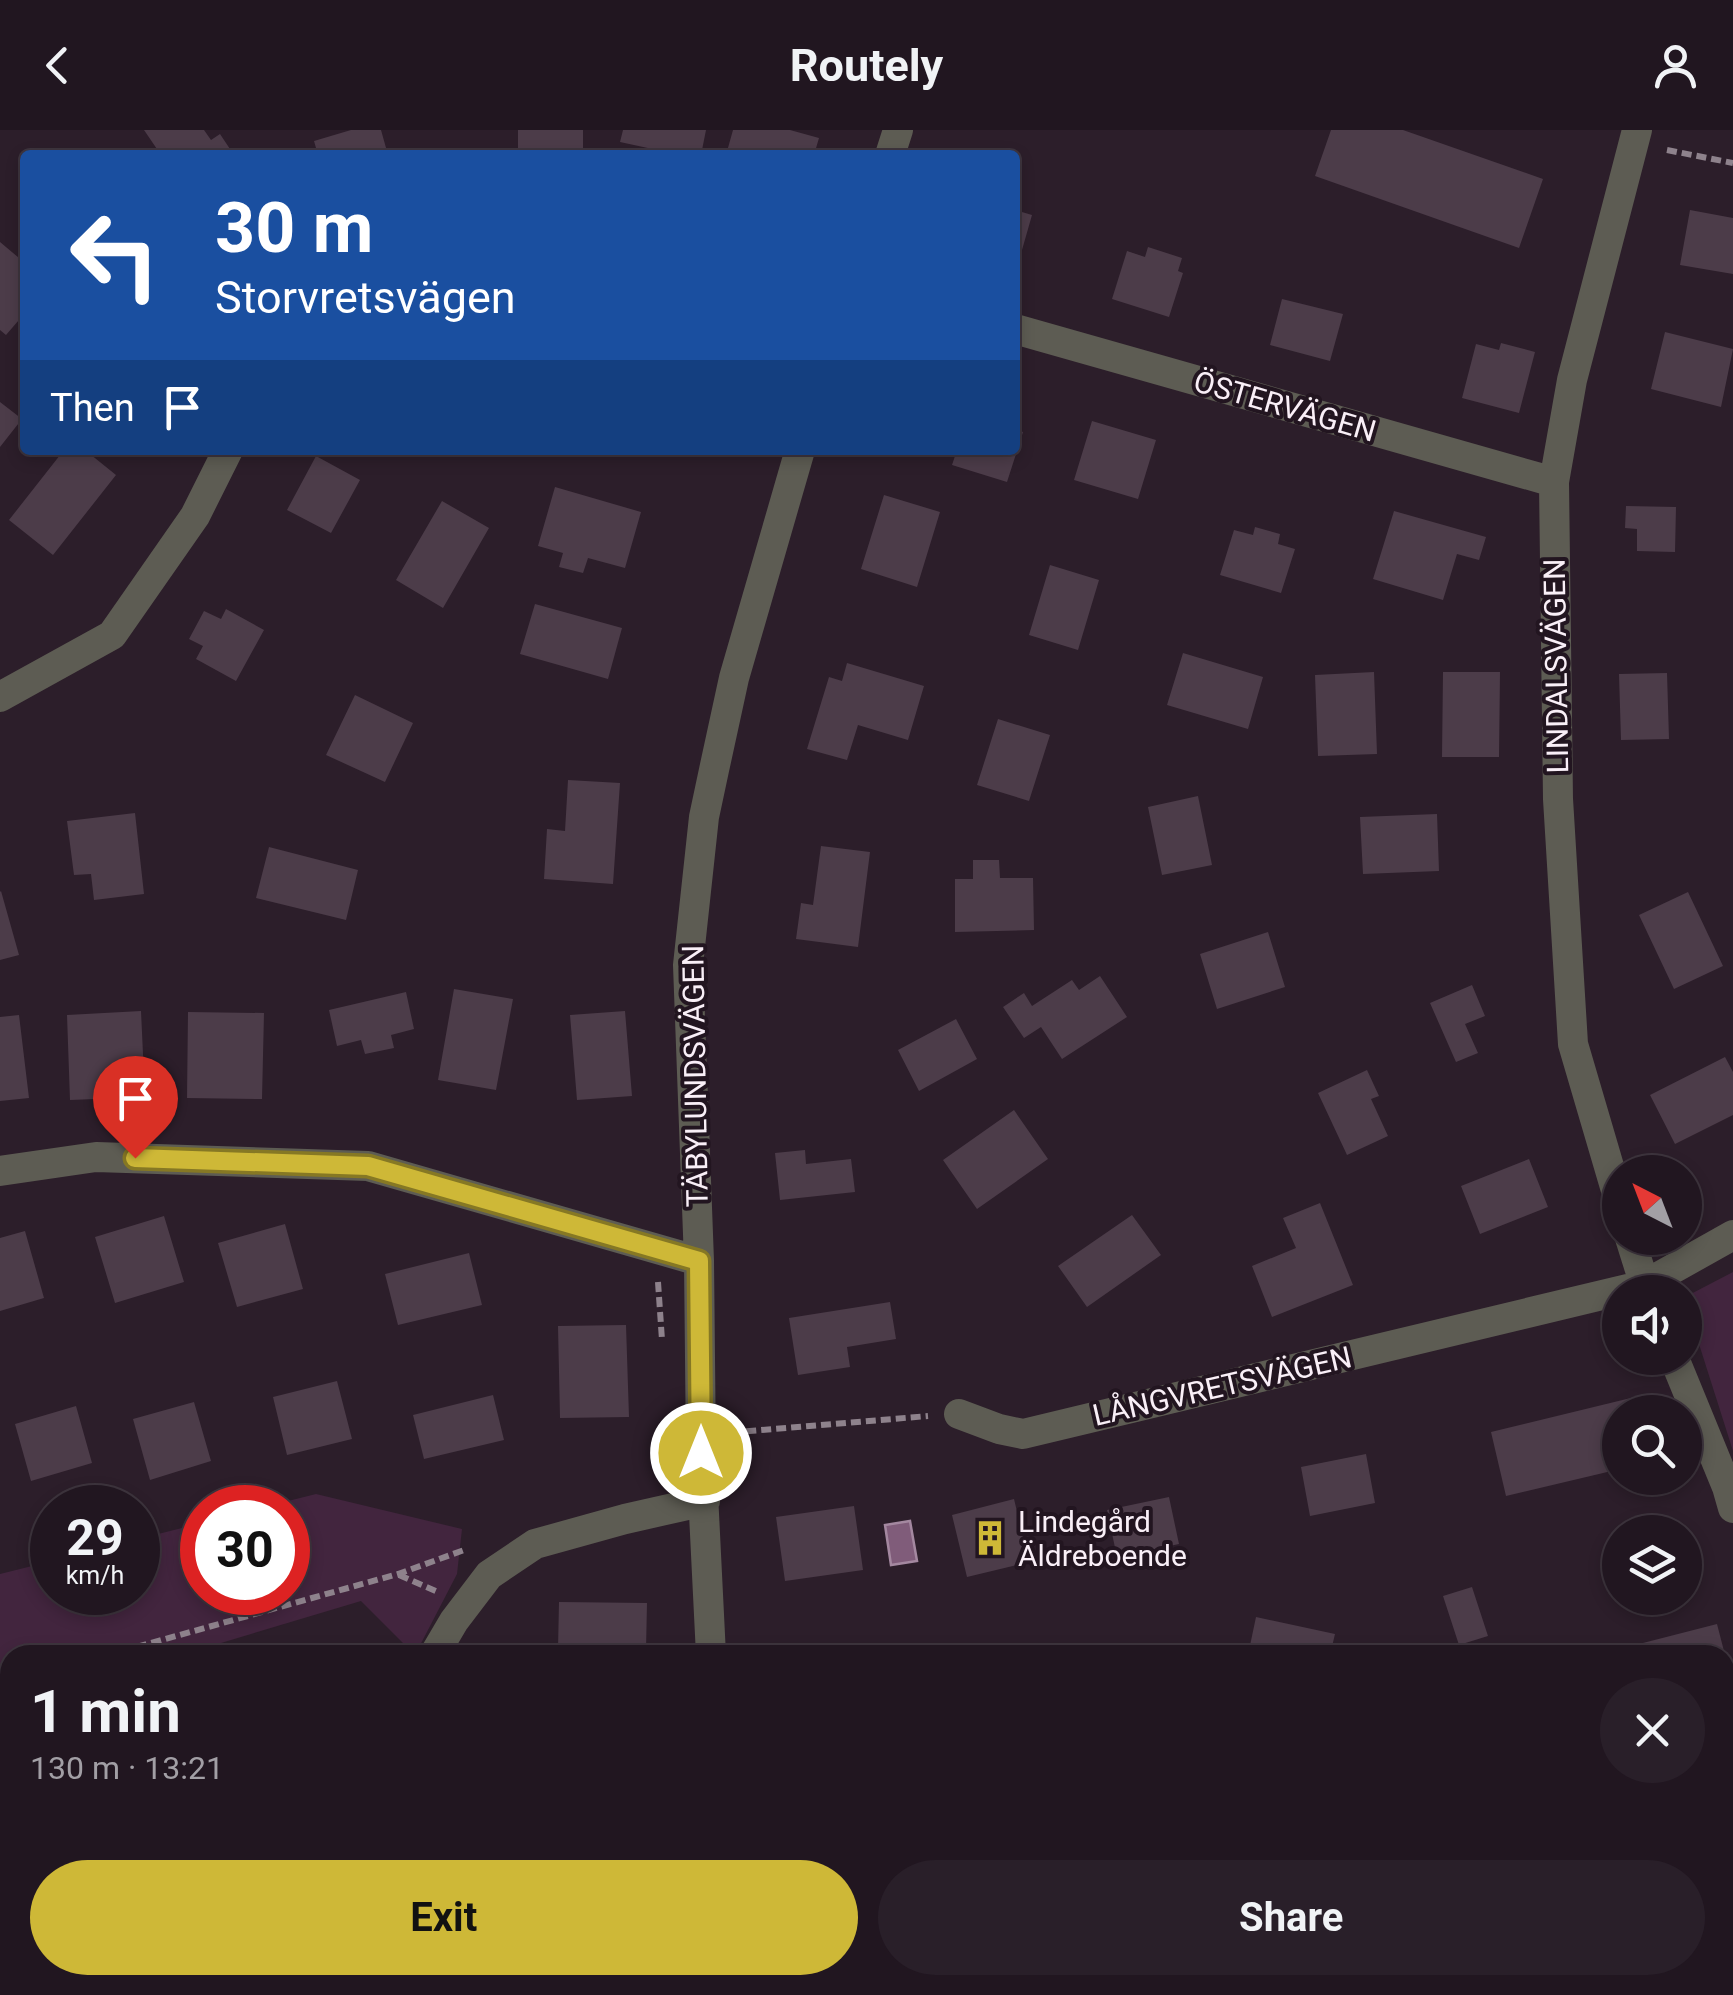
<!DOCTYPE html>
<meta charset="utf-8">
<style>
body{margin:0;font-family:Roboto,sans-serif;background:#291f29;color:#f1f3f6;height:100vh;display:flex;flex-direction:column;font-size:38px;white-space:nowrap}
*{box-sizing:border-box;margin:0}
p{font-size:32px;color:#a29fa5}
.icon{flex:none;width:55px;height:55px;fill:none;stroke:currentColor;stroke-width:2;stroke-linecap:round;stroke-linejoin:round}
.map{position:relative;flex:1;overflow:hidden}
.sheet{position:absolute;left:0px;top:1515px;width:1735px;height:350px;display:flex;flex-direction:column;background:#211620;border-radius:30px 30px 0 0;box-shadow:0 5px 15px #0003,0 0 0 2px #3e353e}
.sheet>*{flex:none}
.banner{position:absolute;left:20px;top:20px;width:1000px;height:305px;border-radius:10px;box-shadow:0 5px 15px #0003,0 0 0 2px #3e353e;background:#1a4fa0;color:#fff;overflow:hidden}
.needle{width:65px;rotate:318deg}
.tools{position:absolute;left:1602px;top:1025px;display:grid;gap:20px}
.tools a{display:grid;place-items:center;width:100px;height:100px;border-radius:50%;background:#211620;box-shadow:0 5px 15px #0003,0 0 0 2px #3e353e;font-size:50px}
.speed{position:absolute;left:30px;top:1355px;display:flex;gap:20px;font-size:50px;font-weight:700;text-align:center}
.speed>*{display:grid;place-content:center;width:130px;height:130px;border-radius:50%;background:#211620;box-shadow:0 5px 15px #0003,0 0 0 2px #3e353e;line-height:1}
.speed small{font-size:25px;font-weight:400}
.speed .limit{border:15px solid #d22;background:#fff;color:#111}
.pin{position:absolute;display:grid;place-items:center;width:85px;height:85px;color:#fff;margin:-102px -42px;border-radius:50% 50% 50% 0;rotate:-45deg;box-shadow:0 0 10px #0007}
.pin .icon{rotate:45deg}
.me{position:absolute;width:110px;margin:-55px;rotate:0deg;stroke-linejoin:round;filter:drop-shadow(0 0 8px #0008)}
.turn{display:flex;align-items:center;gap:35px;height:210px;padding:0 30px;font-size:45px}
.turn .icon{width:130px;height:130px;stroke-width:2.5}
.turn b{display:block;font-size:70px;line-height:85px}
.then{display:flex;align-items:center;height:95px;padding:0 30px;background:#0003;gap:20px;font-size:38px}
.round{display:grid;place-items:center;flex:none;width:105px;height:105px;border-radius:52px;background:#291f29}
.summary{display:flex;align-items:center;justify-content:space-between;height:170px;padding:0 30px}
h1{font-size:60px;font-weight:700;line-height:75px}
.action{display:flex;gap:20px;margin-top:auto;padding:20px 30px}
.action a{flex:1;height:115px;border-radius:60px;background:#ceb837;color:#111;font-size:40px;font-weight:700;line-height:115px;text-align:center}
.action a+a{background:#291f29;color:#f1f3f6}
header{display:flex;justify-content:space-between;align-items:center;height:130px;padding:0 30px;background:#211620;font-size:45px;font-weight:700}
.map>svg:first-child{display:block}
.green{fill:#42253e}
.water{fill:#805c7a;stroke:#a488a0;stroke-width:2.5}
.building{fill:#4c3c49}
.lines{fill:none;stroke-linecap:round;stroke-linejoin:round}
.path{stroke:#8e828c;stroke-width:6;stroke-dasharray:10 5;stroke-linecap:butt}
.minor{stroke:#5d5c53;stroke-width:30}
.route-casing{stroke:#867824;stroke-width:25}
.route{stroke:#ceb837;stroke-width:18}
.labels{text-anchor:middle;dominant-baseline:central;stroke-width:8;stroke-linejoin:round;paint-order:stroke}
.street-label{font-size:30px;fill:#f9eff7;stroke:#221520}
.poi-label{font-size:30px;fill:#f9eff7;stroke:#221520;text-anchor:start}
</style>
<header><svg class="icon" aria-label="back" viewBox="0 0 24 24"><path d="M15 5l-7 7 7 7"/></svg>Routely<svg class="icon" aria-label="person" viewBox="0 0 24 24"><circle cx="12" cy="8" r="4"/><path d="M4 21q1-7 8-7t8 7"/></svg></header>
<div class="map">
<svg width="1733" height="1865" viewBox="0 0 1733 1865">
<rect width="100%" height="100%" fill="#2c1e2a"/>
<path class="green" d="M1733,1142V1321L1685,1170V1167Z
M316,1364L462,1399L457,1444L415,1525L361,1471L181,1525H10V1577L0,1580V1444L52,1431V1462H138V1409L202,1393V1462H288V1378L264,1377Z"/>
<path class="water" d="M910,1391L917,1431L891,1435L885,1395Z"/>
<path class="building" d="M144,0H204L211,10L220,4L234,25H161Z
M351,0H381L388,25H318L314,11Z
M518,0H583V19H518Z
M623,0H706L701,25H680L620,12Z
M733,0H790L819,8L814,25H726Z
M1331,0H1403L1543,49L1519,118L1315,46Z
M1015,80L1032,85L1018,134L1015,133Z
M1690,80L1733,88V144L1680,135Z
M0,112L25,133V183L6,205L0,200Z
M1148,117L1182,128L1178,141L1183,143L1169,187L1112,169L1127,121L1145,127Z
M1282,169L1343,184L1330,231L1270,215Z
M1665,202L1733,219L1721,277L1651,259Z
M1501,213L1535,222L1519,283L1462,268L1476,214L1499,220Z
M0,272L22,289L0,317Z
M1092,291L1156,310L1138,369L1074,350Z
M1015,299L1023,302L1007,352L952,335L957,320H1015Z
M64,320H85L116,345L53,425L9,390Z
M316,326L360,350L331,403L287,380Z
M555,357L641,382L625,438L588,428L583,443L559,437L563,423L538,416Z
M884,365L940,382L917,457L861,439Z
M442,371L489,398L443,478L396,450Z
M1626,376L1676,377L1675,422L1637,421V399L1625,398Z
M1394,381L1486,407L1479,430L1457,424L1443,470L1373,449Z
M1255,397L1280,404L1278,414L1295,419L1281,463L1220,445L1234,400L1253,405Z
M1050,435L1099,450L1078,520L1029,505Z
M535,474L622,498L608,549L520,524Z
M226,479L264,500L236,551L196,529L203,516L189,509L204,481L221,489Z
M1183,523L1263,547L1248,599L1167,575Z
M847,533L924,556L908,610L858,595L847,630L807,619L829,547L842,551Z
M1374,542L1377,624L1318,626L1315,545Z
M1443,542H1500L1499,627H1442Z
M1667,543L1669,609L1621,610L1619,544Z
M355,565L413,593L385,652L326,625Z
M998,589L1050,605L1029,671L977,655Z
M568,650L620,653L613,754L544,749L547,699L565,701Z
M1198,666L1212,735L1162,745L1148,677Z
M135,683L144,764L94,770L91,744L74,745L67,691Z
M1437,684L1439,741L1363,744L1360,687Z
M821,716L870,722L858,817L796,809L801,773L813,775Z
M269,717L358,740L346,790L256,768Z
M973,730H999L1000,748H1033L1034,800L955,802V749H973Z
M1,761L19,825L0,830V762Z
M1688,762L1723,836L1674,859L1639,785Z
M1268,802L1285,857L1217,879L1200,824Z
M1100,846L1127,887L1062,929L1041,897L1024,908L1003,877L1024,863L1032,876L1072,850L1079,860Z
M1472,855L1485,886L1465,894L1478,923L1456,932L1430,873Z
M454,859L513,869L496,960L438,950Z
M406,862L414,899L391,905L394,918L365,924L361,910L337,916L329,880Z
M141,881L145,967L70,970L67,885Z
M625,881L632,966L577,970L570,885Z
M188,882L264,883L262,969L187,968Z
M19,885L29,968L0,971V887Z
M956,889L977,929L919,961L898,920Z
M1725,927L1733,942V985L1675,1014L1650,965Z
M1367,940L1379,966L1371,969L1388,1006L1347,1025L1318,963Z
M1014,980L1048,1029L977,1079L943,1030Z
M805,1020L806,1034L851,1029L855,1062L780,1070L775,1023Z
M1529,1029L1548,1077L1480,1104L1461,1056Z
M1320,1073L1353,1155L1272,1187L1252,1136L1296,1118L1283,1088Z
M1132,1085L1161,1125L1087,1177L1058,1136Z
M164,1086L184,1152L115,1173L95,1107Z
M285,1094L303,1159L237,1177L218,1113Z
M25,1101L44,1168L0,1181V1108Z
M469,1123L482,1175L398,1195L385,1144Z
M890,1172L896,1209L847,1217L850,1237L798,1245L789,1188Z
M626,1195L629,1287L560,1288L558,1196Z
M337,1251L352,1309L287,1325L273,1267Z
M493,1265L504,1310L424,1329L413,1285Z
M1639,1266L1643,1282H1620V1339L1506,1366L1491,1302Z
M194,1272L211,1331L150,1350L133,1289Z
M76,1276L92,1333L31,1351L15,1294Z
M1366,1324L1375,1373L1310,1386L1301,1337Z
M1169,1367L1179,1414L1117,1427L1107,1380Z
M1014,1369L1029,1432L967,1447L952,1385Z
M854,1376L863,1440L785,1451L776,1387Z
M1472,1457L1488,1506L1459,1515L1443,1466Z
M559,1472L647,1473L646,1520L558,1519Z
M1256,1487L1335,1504L1330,1525H1248Z
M1717,1494L1725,1525H1601L1600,1524Z
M1389,1518L1412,1523V1525H1388Z
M1725,1531L1733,1558V1561L1725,1563Z
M41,1855H129L133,1865H19Z
M1132,1855H1176V1865H1132Z
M1421,1855H1492V1865H1421Z
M1567,1855H1652V1865H1542V1857H1567Z"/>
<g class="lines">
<path class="path" d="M1667,20L1733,33
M658,1152L662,1210
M732,1305L738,1302L928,1286
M399,1445L438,1462
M108,1525L398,1444L464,1420
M0,1555L10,1552"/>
<path class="minor" d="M890,25L898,0
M1015,199L1554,352
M0,567L112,505L195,386L228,320
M0,1041L96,1027L368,1036L699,1131
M1620,1074L1573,914L1558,669L1554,352L1572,250L1637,0
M1630,1108L1647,1162
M1674,1228L1727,1357L1733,1378
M959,1284L999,1299L1023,1304L1644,1155L1733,1105
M434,1525L454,1491L489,1445L535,1414L625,1389L705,1371
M711,1525L701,1323L699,1131L688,835L704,687L714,640L734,548L800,320
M0,1808L10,1804
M725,1855L726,1865"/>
</g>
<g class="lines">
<defs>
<path id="route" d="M135,1028L368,1036L699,1131L701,1323"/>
</defs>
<use href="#route" class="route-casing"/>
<use href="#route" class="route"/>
</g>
<defs>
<symbol id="building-bare" viewBox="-9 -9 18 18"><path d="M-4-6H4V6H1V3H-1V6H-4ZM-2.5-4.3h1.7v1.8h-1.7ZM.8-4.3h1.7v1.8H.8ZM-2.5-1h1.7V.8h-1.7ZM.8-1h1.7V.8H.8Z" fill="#ceb837" stroke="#221520" stroke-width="2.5" paint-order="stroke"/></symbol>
</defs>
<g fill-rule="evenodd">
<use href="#building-bare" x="965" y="1383" width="50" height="50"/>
</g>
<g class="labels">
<g class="street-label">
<text transform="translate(1285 276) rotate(16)">ÖSTERVÄGEN</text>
<text transform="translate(1556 536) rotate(-91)">LINDALSVÄGEN</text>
<text transform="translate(695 946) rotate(-91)">TÄBYLUNDSVÄGEN</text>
<text transform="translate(1222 1256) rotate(-13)">LÅNGVRETSVÄGEN</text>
</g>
<g class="poi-label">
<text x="1018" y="1391">Lindegård<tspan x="1018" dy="34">Äldreboende</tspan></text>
</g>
</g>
</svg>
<div class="tools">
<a><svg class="needle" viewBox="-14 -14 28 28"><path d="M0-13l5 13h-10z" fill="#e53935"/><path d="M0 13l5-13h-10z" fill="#a29fa5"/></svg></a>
<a><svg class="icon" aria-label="sound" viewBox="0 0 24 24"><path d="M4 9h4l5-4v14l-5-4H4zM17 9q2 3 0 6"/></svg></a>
<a><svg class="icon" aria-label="search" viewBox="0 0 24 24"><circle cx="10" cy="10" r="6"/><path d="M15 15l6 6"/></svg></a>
<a><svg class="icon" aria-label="layers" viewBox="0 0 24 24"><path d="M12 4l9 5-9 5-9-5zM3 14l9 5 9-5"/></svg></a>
</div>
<div class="speed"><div>29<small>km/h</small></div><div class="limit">30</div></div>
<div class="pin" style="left:135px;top:1028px;background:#d93025"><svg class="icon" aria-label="arrive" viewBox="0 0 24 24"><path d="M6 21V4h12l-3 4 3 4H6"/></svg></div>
<svg class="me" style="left:701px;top:1323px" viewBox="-20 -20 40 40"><circle r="17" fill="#ceb837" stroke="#fff" stroke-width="3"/><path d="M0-11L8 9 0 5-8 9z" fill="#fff"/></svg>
<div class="banner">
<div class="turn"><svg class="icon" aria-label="left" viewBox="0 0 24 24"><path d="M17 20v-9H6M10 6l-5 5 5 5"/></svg><div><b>30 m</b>Storvretsvägen</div></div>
<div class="then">Then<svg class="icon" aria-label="arrive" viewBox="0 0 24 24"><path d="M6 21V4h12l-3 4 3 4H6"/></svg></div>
</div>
<section class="sheet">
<div class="summary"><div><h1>1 min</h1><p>130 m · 13:21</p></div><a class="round"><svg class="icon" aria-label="close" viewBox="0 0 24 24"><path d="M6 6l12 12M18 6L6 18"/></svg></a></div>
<div class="action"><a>Exit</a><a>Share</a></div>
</section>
</div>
